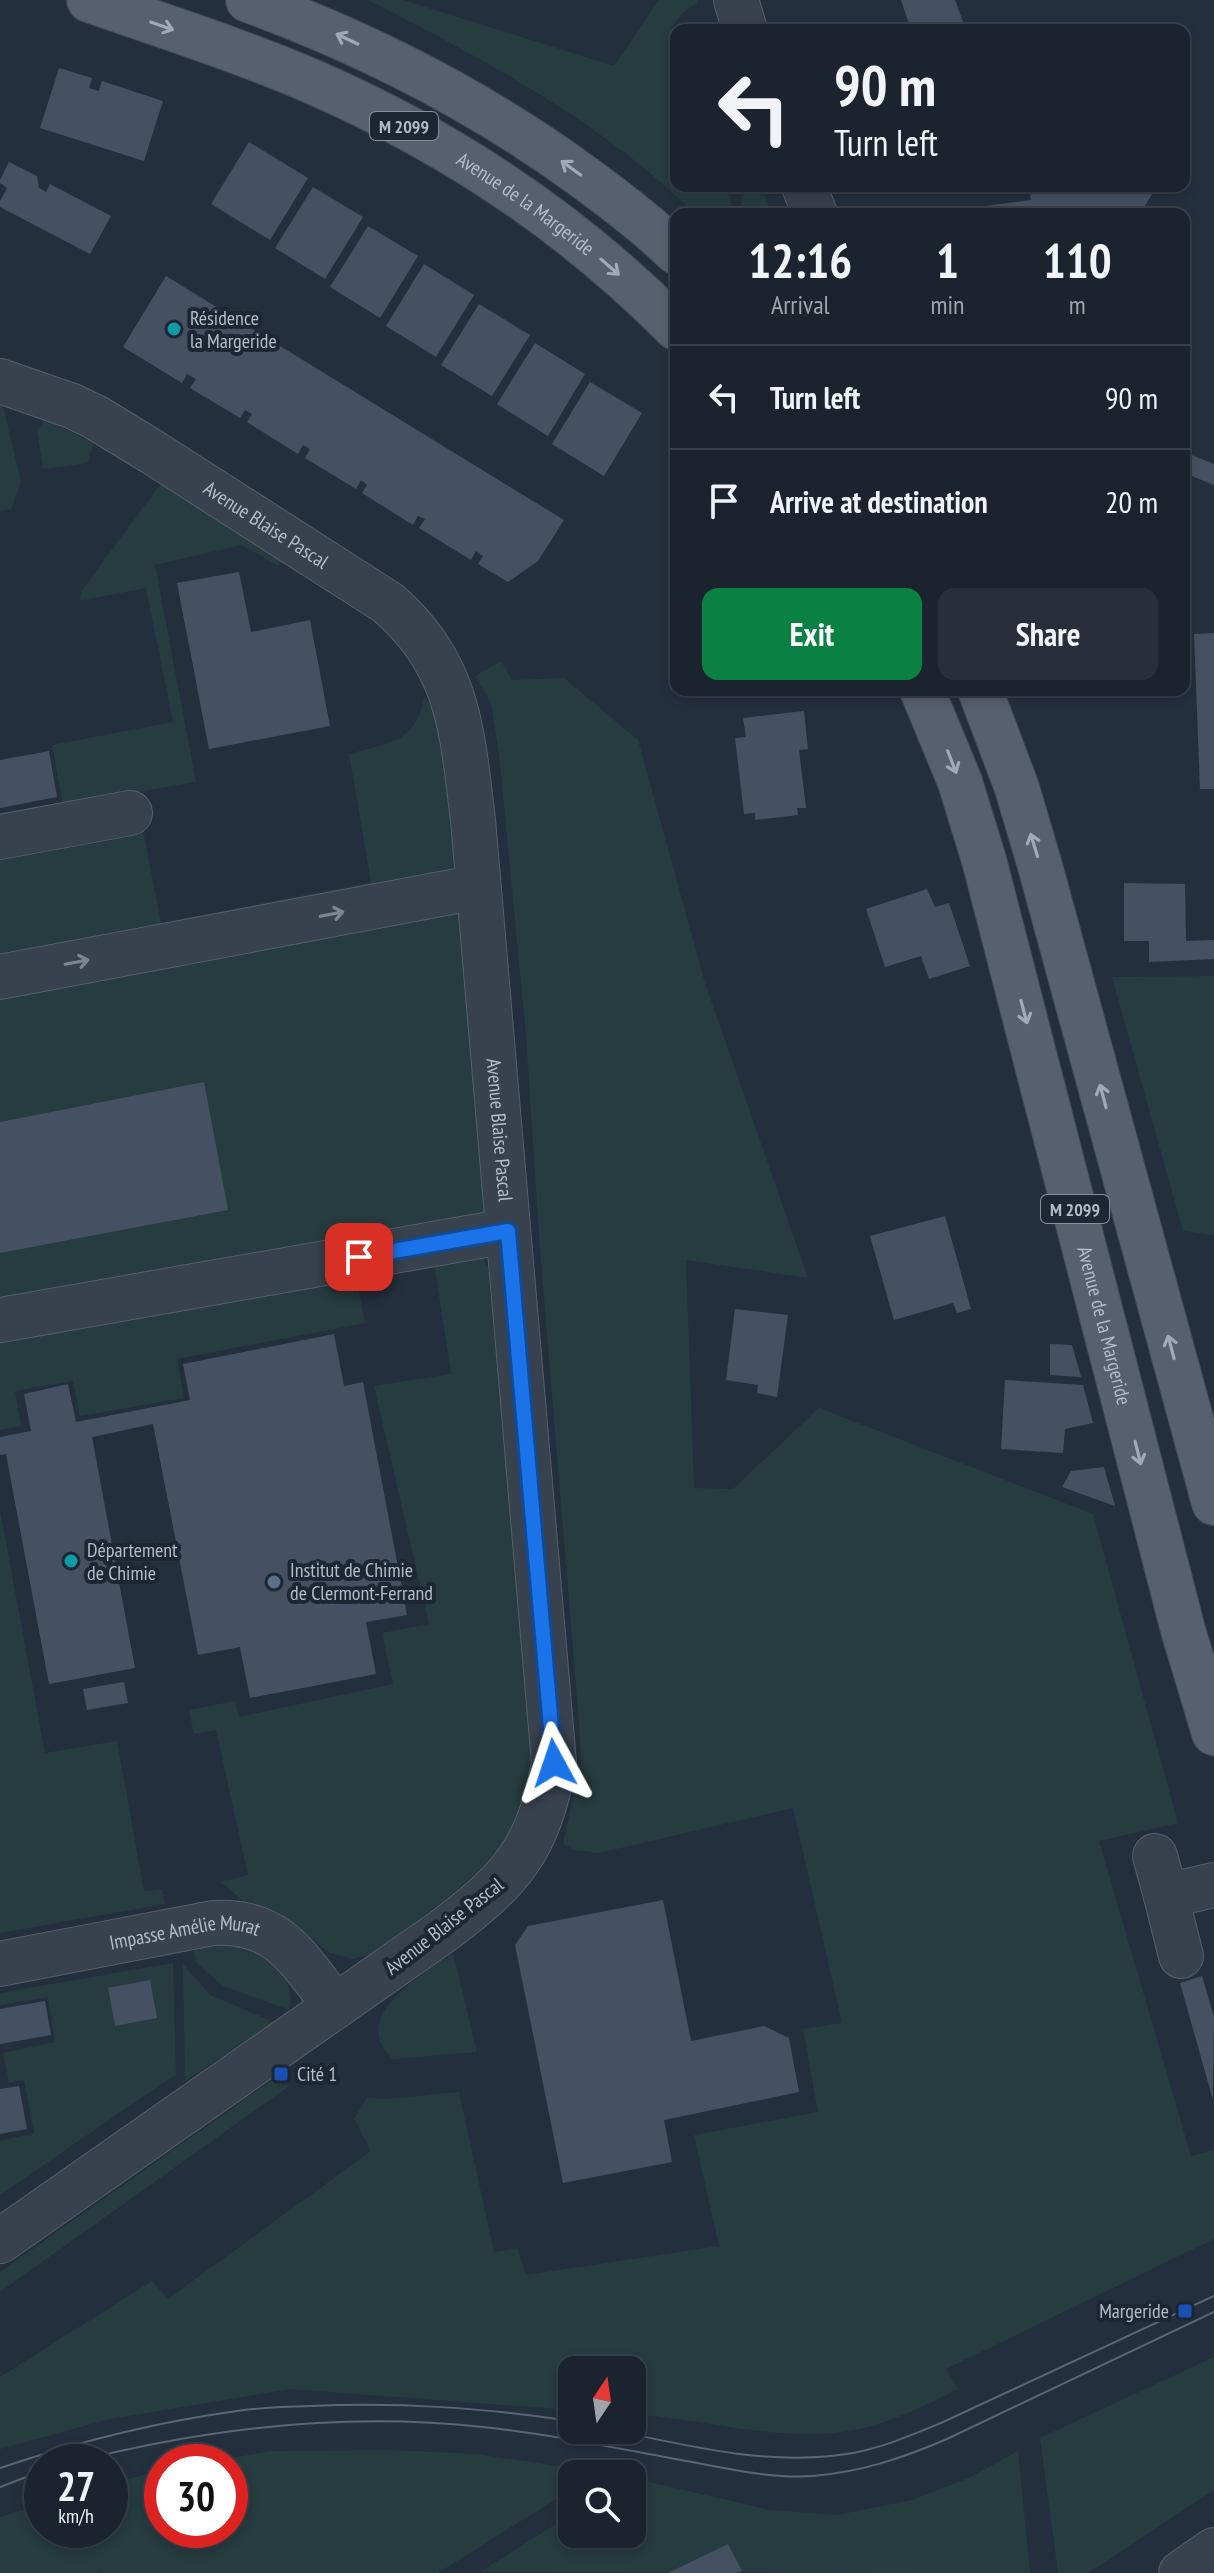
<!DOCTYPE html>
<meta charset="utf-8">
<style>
body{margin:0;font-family:"PT Sans Narrow",sans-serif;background:#282f3a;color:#f1f3f6;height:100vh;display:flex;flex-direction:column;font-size:30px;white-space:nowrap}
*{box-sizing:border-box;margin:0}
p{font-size:26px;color:#a0a4aa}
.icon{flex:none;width:44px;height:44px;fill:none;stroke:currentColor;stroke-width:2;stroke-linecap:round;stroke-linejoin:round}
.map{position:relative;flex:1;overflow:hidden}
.drawer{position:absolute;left:670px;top:208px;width:520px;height:488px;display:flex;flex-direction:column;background:#1b232e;border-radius:16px;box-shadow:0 4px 12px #0003,0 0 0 2px #39404a}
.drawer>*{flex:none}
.hud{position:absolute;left:670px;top:24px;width:520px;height:168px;border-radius:16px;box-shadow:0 4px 12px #0003,0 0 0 2px #39404a;background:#1b232e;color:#f1f3f6;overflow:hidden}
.needle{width:52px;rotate:13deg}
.controls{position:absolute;left:558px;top:2356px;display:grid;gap:16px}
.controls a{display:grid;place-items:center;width:88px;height:88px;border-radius:16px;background:#1b232e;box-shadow:0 4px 12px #0003,0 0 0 2px #39404a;font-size:40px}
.speed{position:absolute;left:24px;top:2444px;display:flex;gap:16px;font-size:40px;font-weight:700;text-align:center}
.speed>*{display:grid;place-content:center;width:104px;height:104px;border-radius:50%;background:#1b232e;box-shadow:0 4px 12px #0003,0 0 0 2px #39404a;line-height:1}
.speed small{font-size:20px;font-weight:400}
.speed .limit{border:12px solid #d22;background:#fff;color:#111}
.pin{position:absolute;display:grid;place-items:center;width:68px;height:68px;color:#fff;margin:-34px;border-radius:16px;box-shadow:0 4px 12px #0006}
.me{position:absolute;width:88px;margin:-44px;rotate:355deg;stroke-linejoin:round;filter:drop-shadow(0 0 6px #0008)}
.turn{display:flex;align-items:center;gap:28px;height:168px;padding:0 32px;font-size:36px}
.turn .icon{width:104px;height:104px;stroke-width:2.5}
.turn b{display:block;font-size:56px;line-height:68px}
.eta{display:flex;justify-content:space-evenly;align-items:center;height:136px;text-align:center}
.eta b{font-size:48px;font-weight:700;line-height:56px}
.cta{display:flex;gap:16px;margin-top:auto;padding:16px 32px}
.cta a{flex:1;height:92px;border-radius:16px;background:#0b8043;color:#fff;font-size:32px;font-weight:700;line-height:92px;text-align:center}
.cta a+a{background:#282f3a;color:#f1f3f6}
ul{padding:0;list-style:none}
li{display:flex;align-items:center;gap:24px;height:104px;padding:0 32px;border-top:2px solid #39404a}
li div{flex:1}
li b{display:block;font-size:30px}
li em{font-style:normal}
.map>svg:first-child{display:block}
.green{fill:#263c3f}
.building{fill:#455162}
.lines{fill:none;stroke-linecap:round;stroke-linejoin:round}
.minor-casing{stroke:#565f6c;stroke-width:46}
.major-casing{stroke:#414a57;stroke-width:46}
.minor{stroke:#38414e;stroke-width:44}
.major{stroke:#56606e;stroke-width:44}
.tram{stroke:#5a6575;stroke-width:2}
.oneway{stroke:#a1aab7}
.oneway2{stroke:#7c8592}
.route-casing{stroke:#114b97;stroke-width:20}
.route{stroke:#1a73e8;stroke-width:14}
.culture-dot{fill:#0f9aa8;stroke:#1d2633;stroke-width:3}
.service-dot{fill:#5c6f8a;stroke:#1d2633;stroke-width:3}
.transit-dot{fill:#1a4fb4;stroke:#1d2633;stroke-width:3}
.labels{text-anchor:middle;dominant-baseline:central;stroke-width:8;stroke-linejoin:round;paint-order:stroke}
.shield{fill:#1d2633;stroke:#878f9c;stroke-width:2}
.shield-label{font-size:18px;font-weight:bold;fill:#b4bcc9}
.street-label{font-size:20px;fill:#b4bcc9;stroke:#1d2633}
.poi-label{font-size:20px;fill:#b4bcc9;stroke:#1d2633;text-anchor:start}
</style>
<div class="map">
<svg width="1214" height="2573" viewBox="0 0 1214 2573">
<rect width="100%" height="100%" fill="#242f3e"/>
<path class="green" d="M368,0H403L614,66L659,0H697L698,3C684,10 673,20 669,36C665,52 675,63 676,78C679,113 676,151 676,186H730L731,214H695C601,121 485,60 368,0Z
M741,186H761L772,214H742Z
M0,405L3,406L21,482L11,509L0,511Z
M45,419L88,440L93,444L88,461L82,464L43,469L37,431Z
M162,482L284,559L278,566L242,545L155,565L196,782L63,805L52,745L173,722L146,588L79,601L82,590Z
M501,661L512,680L564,678L638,740L705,983L808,1278L686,1260L694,1488L733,1489L819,1408L1093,1514L1178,1823L1099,1841L1191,2156L1214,2150V2239L946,2369L958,2389C926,2405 895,2421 860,2429C789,2445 704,2419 632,2414V2370H572V2410L290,2389L106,2420L0,2449V2377L152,2281L168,2299L371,2151L354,2119L367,2098L386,2099L459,2092L494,2252L517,2248L526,2275L719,2246L694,2135L818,2112L803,2029L842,2023L793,1808L599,1853L575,1850L563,1844L581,1762L579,1722L540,1249L526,1035L499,753L491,703L475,676Z
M424,697L438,714L457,854L452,868L444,878L0,965V857L143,830L161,923L371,882L349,754C387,743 417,743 424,697Z
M453,910L461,918L491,1205L484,1219L0,1310V989Z
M1214,976V1235L1183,1231L1112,977Z
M471,1256L482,1258L488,1267L530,1738C531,1760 532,1784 525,1805C510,1860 419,1918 374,1953L353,1959L330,1953L278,1912L244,1902L221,1882L248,1875L216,1730L194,1734L189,1710L235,1701L239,1717L393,1684L382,1633L429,1624L374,1386L451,1374L434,1262Z
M354,1267L365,1323L177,1359L184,1398L80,1416L73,1381L15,1391L21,1426L0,1430V1331Z
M0,1510L45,1753L117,1741L144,1891L162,1889L165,1904L0,1933Z
M231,1942L257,1945L284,1968L291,1999L289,2010L223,1986L196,1962L193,1946Z
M453,1953L477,2052L393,2059C346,2017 424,1974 453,1953Z
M173,1963L176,2074L0,2195V2141L34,2133L24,2080L9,2082L3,2053L55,2042L48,1997L0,2005V1993Z
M183,1964L210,1995L274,2022L185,2081Z
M279,2075L289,2086L0,2292V2272Z
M1214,2357V2490L1088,2573H1058L1040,2438Z
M389,2450L477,2454L598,2472L572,2474V2489L438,2573H102L100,2571L96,2573H0V2517L42,2504V2530H110V2484L162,2470V2530H230V2462H207L272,2451Z
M1018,2451L1030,2573L480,2572L572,2514V2534H632V2478L770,2510L837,2515L912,2500L969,2478Z"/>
<path class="building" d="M901,0H955L966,30H911Z
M59,68L92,78L89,88L99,91L102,81L163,101L144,161L40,128Z
M249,142L308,178L270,240L211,204Z
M9,162L37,176L39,188L46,192L50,184L111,216L90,254L0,207V201L7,188L0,183V180Z
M1036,186H1157L1140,214H955L954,210L1031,200L1030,196Z
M313,187L363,217L325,279L275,248Z
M368,226L418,256L380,318L330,287Z
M424,264L474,295L436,357L386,326Z
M166,276L564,520L538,561L508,582L478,564L483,556L476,551L471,560L419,528L425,519L418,516L413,525L362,493L367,485L361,480L356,489L305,458L310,449L303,445L298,454L247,422L252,414L245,410L240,418L190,388L196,379L187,374L182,383L123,347Z
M479,304L530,335L492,396L441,365Z
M535,343L585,374L548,436L497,404Z
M590,382L642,413L604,476L552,444Z
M1184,452L1214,464V485L1184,473Z
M239,572L251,632L310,620L330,726L209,749L177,583Z
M1214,633V789H1200L1194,634Z
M804,711L808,749L799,750L806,808H797L798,815L755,820V813L744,814L735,738L746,737L743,718Z
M49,751L57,797L0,808V760Z
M1124,883L1185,884L1186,941L1214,940V959L1149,962V941H1124Z
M927,889L935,907L949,903L970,966L929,979L921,956L885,967L866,909Z
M204,1082L228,1210L0,1253V1122Z
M945,1216L971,1309L957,1313L953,1303L894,1320L870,1236Z
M735,1309L788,1315L777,1397L757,1393L758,1385L726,1380Z
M334,1334L344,1386L363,1382L407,1615L366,1622L376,1674L250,1698L240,1647L198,1655L153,1424L92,1437L135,1668L49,1684L6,1454L0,1455V1437L31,1431L24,1394L68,1384L76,1422L190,1400L183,1364Z
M1050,1344L1072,1345L1081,1377L1050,1375Z
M1005,1380L1083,1385L1093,1423L1065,1429L1063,1453L1001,1449Z
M1104,1467L1115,1506L1062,1487L1071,1471Z
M124,1682L128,1703L87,1710L83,1689Z
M663,1900L691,2041L764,2026L789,2038L799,2092L664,2120L672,2162L563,2183L515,1945L528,1926Z
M1202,1976L1214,2017L1213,2100L1180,1983Z
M150,1980L157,2018L115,2026L108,1988Z
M45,2001L51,2035L0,2044V2009Z
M19,2086L27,2129L0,2134V2089Z
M728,2544L742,2571L736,2573H668Z"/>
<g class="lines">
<defs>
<g id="minor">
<path d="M736,0L745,30"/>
<path d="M804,186L815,214"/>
<path id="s1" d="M0,381L72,406L95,417L154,453L388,603C460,665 462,732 473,820L554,1763C538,1850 512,1879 443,1931L0,2241"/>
<path d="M0,837L130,813"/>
<path d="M0,977L478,887"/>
<path d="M0,1320L508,1231"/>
<path d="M1155,1856L1166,1896"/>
<path d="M1181,1956L1166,1896L1214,1885"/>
<path id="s2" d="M0,1964L213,1923C279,1919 299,1960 335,2006"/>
<path d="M1181,2573L1214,2550"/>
</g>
<g id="major">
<path id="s3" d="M89,0C163,26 239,50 311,81C447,140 572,223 676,328"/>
<path d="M248,0C368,44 478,100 581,175C614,199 647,224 676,252"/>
<path id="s4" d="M922,690L960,782L984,860L1183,1630L1214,1733"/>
<path d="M980,690L1017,788L1040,866L1214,1503"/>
</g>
</defs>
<use href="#minor" class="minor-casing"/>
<use href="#major" class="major-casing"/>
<use href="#minor" class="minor"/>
<use href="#major" class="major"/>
<path class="tram" d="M613,2430C692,2447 773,2467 853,2453C884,2447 912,2435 941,2423L1214,2296
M74,2462C207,2428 346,2412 483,2427C550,2434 615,2448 681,2460C724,2468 770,2479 813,2476C861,2472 903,2458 947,2439L1214,2312
M0,2468C77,2442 156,2422 237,2411C261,2407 286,2407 310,2406C401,2402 482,2408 572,2421
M0,2487L42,2471"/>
</g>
<defs><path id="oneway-shaft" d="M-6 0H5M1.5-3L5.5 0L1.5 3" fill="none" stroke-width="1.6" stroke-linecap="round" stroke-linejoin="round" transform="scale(2)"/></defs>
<g class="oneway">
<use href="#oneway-shaft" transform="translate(162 26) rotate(19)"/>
<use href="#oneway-shaft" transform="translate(347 39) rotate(-155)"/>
<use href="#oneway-shaft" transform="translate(571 168) rotate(-144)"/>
<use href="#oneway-shaft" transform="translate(610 267) rotate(41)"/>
<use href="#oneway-shaft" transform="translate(952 762) rotate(69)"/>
<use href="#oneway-shaft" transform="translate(1034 845) rotate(-107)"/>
<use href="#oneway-shaft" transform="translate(1024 1012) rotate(75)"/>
<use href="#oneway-shaft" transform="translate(1103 1096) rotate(-105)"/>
<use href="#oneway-shaft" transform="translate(1171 1347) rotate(-105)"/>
<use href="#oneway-shaft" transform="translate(1138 1453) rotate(76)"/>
</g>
<g class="oneway2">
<use href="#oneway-shaft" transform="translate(332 914) rotate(-11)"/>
<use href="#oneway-shaft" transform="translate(77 962) rotate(-11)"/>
</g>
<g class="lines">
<defs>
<path id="route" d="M359,1257L508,1231L554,1763"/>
</defs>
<use href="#route" class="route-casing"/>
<use href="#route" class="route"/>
</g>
<g class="culture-dot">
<circle cx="174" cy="329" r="8"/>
<circle cx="71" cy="1561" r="8"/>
</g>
<circle class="service-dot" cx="274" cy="1582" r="8"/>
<g class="transit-dot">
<rect x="273" y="2066" width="16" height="16" rx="4"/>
<rect x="1177" y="2303" width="16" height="16" rx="4"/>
</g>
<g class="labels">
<g class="shield">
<rect x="370" y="112" width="68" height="28" rx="6"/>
<rect x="1041" y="1195" width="68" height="28" rx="6"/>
</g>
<g class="shield-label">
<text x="404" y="126">M 2099</text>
<text x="1075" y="1209">M 2099</text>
</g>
<g class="street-label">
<text stroke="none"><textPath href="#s3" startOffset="484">Avenue de la Margeride</textPath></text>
<text stroke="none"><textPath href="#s1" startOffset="304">Avenue Blaise Pascal</textPath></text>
<text stroke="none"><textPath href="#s1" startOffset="1000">Avenue Blaise Pascal</textPath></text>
<text stroke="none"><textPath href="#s4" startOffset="662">Avenue de la Margeride</textPath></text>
<text transform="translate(444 1926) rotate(-38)">Avenue Blaise Pascal</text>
<text stroke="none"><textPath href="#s2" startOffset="188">Impasse Amélie Murat</textPath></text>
</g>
<g class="poi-label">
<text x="190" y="318">Résidence<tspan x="190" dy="23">la Margeride</tspan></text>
<text x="87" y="1550">Département<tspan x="87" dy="23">de Chimie</tspan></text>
<text x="290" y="1570">Institut de Chimie<tspan x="290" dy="23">de Clermont-Ferrand</tspan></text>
<text x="297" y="2074">Cité 1</text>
<text x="1169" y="2311" text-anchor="end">Margeride</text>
</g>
</g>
</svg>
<div class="controls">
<a><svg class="needle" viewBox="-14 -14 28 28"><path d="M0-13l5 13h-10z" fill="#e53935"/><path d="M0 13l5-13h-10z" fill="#a0a4aa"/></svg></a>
<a><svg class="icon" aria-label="search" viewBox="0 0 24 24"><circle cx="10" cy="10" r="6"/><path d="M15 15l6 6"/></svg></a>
</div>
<div class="speed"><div>27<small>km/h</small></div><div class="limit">30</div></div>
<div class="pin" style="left:359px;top:1257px;background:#d93025"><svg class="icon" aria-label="arrive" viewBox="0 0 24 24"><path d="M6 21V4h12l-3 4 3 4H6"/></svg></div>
<svg class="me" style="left:554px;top:1763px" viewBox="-20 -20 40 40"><path d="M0-17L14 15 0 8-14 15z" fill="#1a73e8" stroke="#fff" stroke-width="4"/></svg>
<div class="hud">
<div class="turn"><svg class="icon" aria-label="left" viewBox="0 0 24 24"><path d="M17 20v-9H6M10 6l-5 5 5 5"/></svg><div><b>90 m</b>Turn left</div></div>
</div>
<section class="drawer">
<div class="eta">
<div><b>12:16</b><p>Arrival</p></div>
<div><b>1</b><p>min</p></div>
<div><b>110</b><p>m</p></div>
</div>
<ul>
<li><svg class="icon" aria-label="left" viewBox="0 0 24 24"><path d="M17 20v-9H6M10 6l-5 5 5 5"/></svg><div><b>Turn left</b></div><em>90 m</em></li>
<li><svg class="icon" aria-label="arrive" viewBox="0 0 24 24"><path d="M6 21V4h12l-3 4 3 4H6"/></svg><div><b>Arrive at destination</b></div><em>20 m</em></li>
</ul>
<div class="cta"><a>Exit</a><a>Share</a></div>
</section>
</div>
